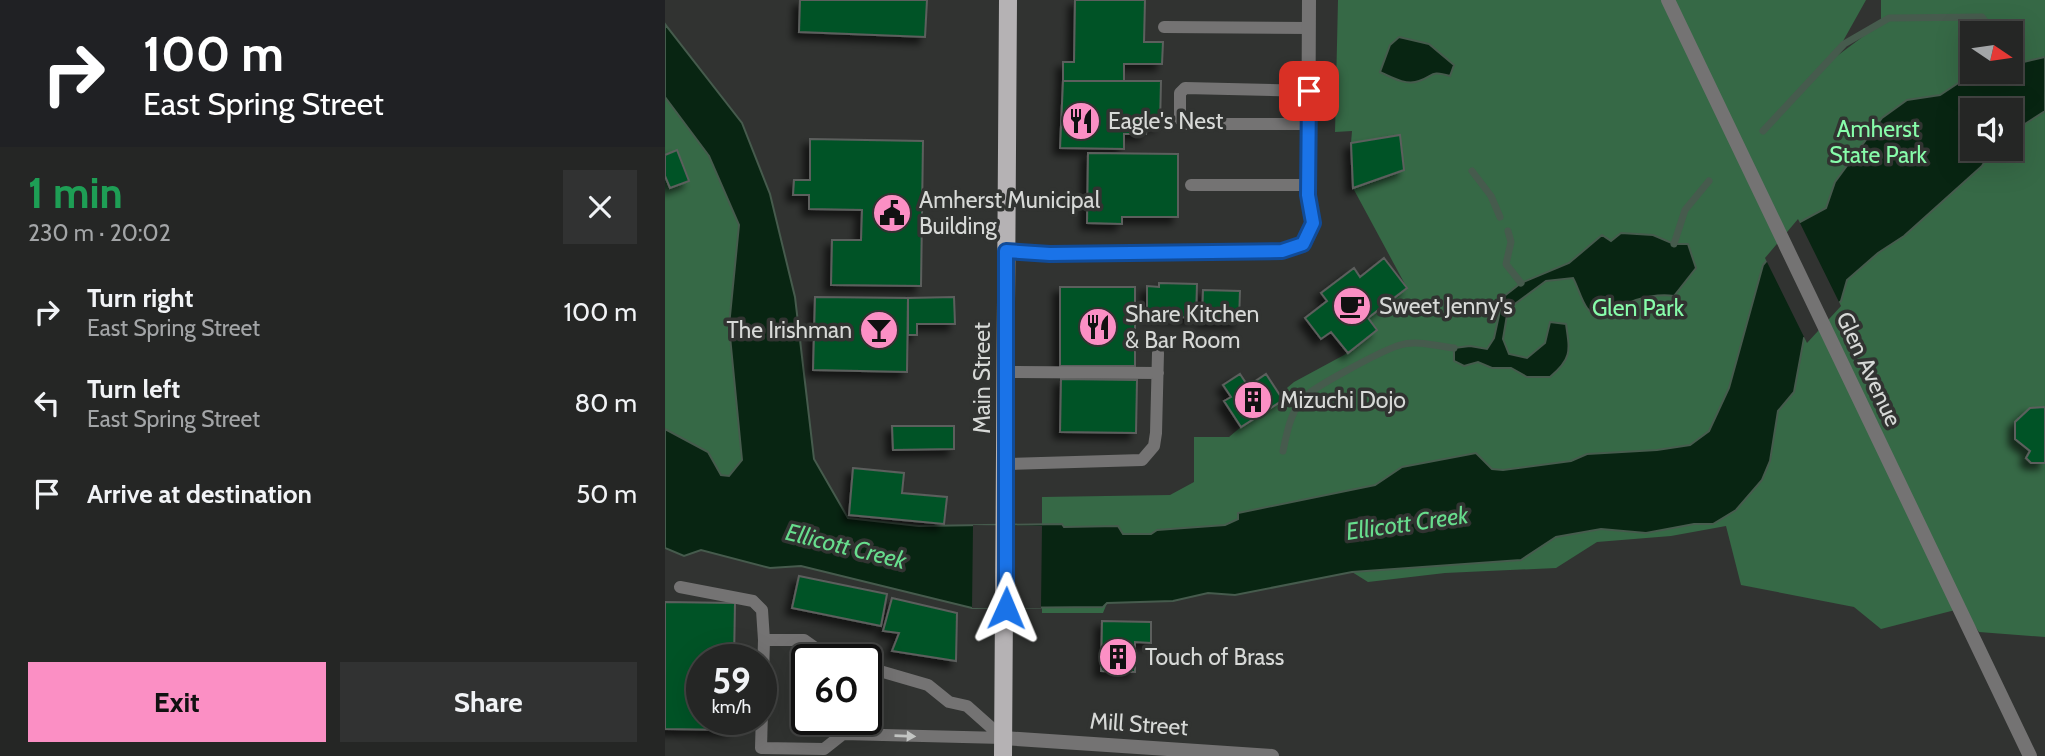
<!DOCTYPE html>
<meta charset="utf-8">
<style>
body{margin:0;font-family:Cabin,sans-serif;background:#313232;color:#f1f3f6;height:100vh;display:flex;flex-direction:column;font-size:26px;white-space:nowrap}
*{box-sizing:border-box;margin:0}
p{font-size:23px;color:#a3a5a7}
.icon{flex:none;width:38px;height:38px;fill:none;stroke:currentColor;stroke-width:2;stroke-linecap:round;stroke-linejoin:round}
.map{position:relative;flex:1;overflow:hidden}
.sheet{display:flex;flex-direction:column;background:#252625;width:665px}
.sheet>*{flex:none}
.top-card{background:#202124;color:#fff;overflow:hidden}
.needle{width:46px;rotate:103deg}
.buttons{position:absolute;left:1295px;top:21px;display:grid;gap:14px}
.buttons a{display:grid;place-items:center;width:63px;height:63px;border-radius:0px;background:#252625;box-shadow:0 7px 28px #0002,0 0 0 2px #424342;font-size:35px}
.speed{position:absolute;left:21px;top:644px;display:flex;gap:14px;font-size:35px;font-weight:700;text-align:center}
.speed>*{display:grid;place-content:center;width:91px;height:91px;border-radius:50%;background:#252625;box-shadow:0 7px 28px #0002,0 0 0 2px #424342;line-height:1}
.speed small{font-size:18px;font-weight:400}
.speed .limit{border:4px solid #111;border-radius:10px;background:#fff;color:#111}
.pin{position:absolute;display:grid;place-items:center;width:60px;height:60px;color:#fff;margin:-30px;border-radius:14px;box-shadow:0 4px 10px #0006}
.me{position:absolute;width:77px;margin:-38px;rotate:1deg;stroke-linejoin:round;filter:drop-shadow(0 0 5px #0008)}
.turn{display:flex;align-items:center;gap:24px;height:147px;padding:0 28px;font-size:32px}
.turn .icon{width:91px;height:91px;stroke-width:2.5}
.turn b{display:block;font-size:49px;line-height:60px}
.round{display:grid;place-items:center;flex:none;width:74px;height:74px;border-radius:0px;background:#313232}
.overview{display:flex;align-items:center;justify-content:space-between;height:119px;padding:0 28px}
h1{font-size:42px;font-weight:800;line-height:52px;color:#1e9e55}
.primary-button{display:flex;gap:14px;margin-top:auto;padding:14px 28px}
.primary-button a{flex:1;height:80px;border-radius:0px;background:#fb8fc4;color:#111;font-size:28px;font-weight:800;line-height:80px;text-align:center}
.primary-button a+a{background:#313232;color:#f1f3f6}
ul{padding:0;list-style:none}
li{display:flex;align-items:center;gap:21px;height:91px;padding:0 28px}
li div{flex:1}
li b{display:block;font-size:26px}
li em{font-style:normal}
main{display:flex;flex:1;min-height:0}
.map>svg:first-child{display:block}
.green{fill:#366946;fill-rule:evenodd}
.water{fill:#082512;stroke:#465b4d;stroke-width:2}
.pier{fill:#313331}
.lines{fill:none;stroke-linecap:round;stroke-linejoin:round}
.stream{stroke:#465b4d;stroke-width:7}
.building{fill:#035328;stroke:#5c5f5d;stroke-width:2;filter:url(#shadow)}
.lane{stroke:#747373;stroke-width:12}
.street{stroke:#747373;stroke-width:14}
.primary{stroke:#b5b2b4;stroke-width:18}
.oneway{fill:#c3c5c3}
.route-casing{stroke:#114b97;stroke-width:18}
.route{stroke:#1a73e8;stroke-width:12}
.labels{text-anchor:middle;dominant-baseline:central;stroke-width:7;stroke-linejoin:round;paint-order:stroke}
.poi-label{font-size:23px;fill:#d7d9d7;stroke:#313331;text-anchor:start}
.park-label{font-size:23px;fill:#87fcaa;stroke:#313331}
.street-label{font-size:23px;fill:#d7d9d7;stroke:#313331}
.water-label{font-size:24px;font-style:italic;fill:#67dd8d;stroke:#313331}
</style>
<main>
<section class="sheet">
<div class="top-card">
<div class="turn"><svg class="icon" aria-label="right" viewBox="0 0 24 24"><path d="M7 20v-9h11M14 6l5 5-5 5"/></svg><div><b>100 m</b>East Spring Street</div></div>
</div>
<div class="overview"><div><h1>1 min</h1><p>230 m · 20:02</p></div><a class="round"><svg class="icon" aria-label="close" viewBox="0 0 24 24"><path d="M6 6l12 12M18 6L6 18"/></svg></a></div>
<ul>
<li><svg class="icon" aria-label="right" viewBox="0 0 24 24"><path d="M7 20v-9h11M14 6l5 5-5 5"/></svg><div><b>Turn right</b><p>East Spring Street</p></div><em>100 m</em></li>
<li><svg class="icon" aria-label="left" viewBox="0 0 24 24"><path d="M17 20v-9H6M10 6l-5 5 5 5"/></svg><div><b>Turn left</b><p>East Spring Street</p></div><em>80 m</em></li>
<li><svg class="icon" aria-label="arrive" viewBox="0 0 24 24"><path d="M6 21V4h12l-3 4 3 4H6"/></svg><div><b>Arrive at destination</b></div><em>50 m</em></li>
</ul>
<div class="primary-button"><a>Exit</a><a>Share</a></div>
</section>
<div class="map">
<svg width="1380" height="756" viewBox="0 0 1380 756">
<defs>
<filter id="shadow"><feDropShadow dx="-6" dy="6" stdDeviation="3.5" flood-color="#0009"/></filter>
</defs>
<rect width="100%" height="100%" fill="#313331"/>
<path class="green" d="M673,0H1201L1168,59L1216,23V0H1380V637L1314,632L1298,608L1216,629L1189,607L1076,585L1061,526L1006,536L932,542L891,568L780,573L703,582L687,572L570,595L543,593L508,601L442,603L438,613H377V497L505,495L529,482V437H564L629,382L679,355L712,330L703,318L742,288L688,188L738,170L735,136L686,143L687,131L670,132ZM1307,33H1346V72H1307ZM1307,110H1346V149H1307Z
M0,97L44,156L74,225L64,326L77,460L64,477L56,475L43,452L0,429Z"/>
<path class="water" d="M0,24L77,123L105,194L130,297L149,459L183,518L254,526L397,524L399,527L453,526L458,534H486L492,530L560,525L573,519V513L710,485L737,467L811,453L827,469L838,470L906,461L922,454L992,450L1025,445L1044,431L1064,388L1098,265L1133,223L1161,208L1170,182L1217,118L1242,100L1275,95L1310,72H1346V65L1380,57V111L1346,133V110H1307V149H1327L1317,166L1239,236L1213,253L1182,280L1176,301L1139,338L1129,392L1113,411L1105,461L1097,480L1071,510L1048,524H1029L981,533L936,529L891,537L856,560L687,572L570,595L543,593L508,601L442,603L438,607L307,608L136,566L105,568L36,550L19,556L0,548V429L43,452L56,475L64,476L77,460L64,326L74,225L44,156L0,97Z
M734,37L764,44L789,65L785,76C765,70 769,76 754,81C741,86 726,77 715,72L725,45Z
M956,233L988,235L1009,244H1023L1031,268L1009,296C996,294 984,296 971,300C956,305 937,328 922,308C916,300 913,287 908,278L881,281L843,309L838,339L844,354L862,358L880,343L885,322L901,324C905,351 907,359 885,377H862L846,368H827L813,362L799,366L789,361V348L805,346L822,349L829,338L838,297L856,283L904,263L937,235L946,241Z"/>
<path class="pier" d="M1133,219L1176,306L1142,343L1100,258Z
M308,525L377,526L376,608H307Z"/>
<g class="lines">
<path class="stream" d="M1346,54L1353,64
M1098,131L1179,44L1224,18L1317,17L1329,33
M807,171L826,196L835,217
M843,231L846,242L841,264L856,283
M1009,244L1020,210L1044,181
M618,451C622,432 625,416 636,400C646,388 718,350 735,345C751,340 772,346 789,348"/>
</g>
<path class="building" d="M135,0H262L260,37L134,32Z
M410,0H480L479,42H498L497,64H459V81H398V62H409Z
M398,81H496L495,125H482L481,134H459V149L395,148Z
M735,135L739,170L688,188L686,143Z
M145,139L258,141L256,286L166,285L167,240H196L197,210L144,209V195H128L129,180H145Z
M12,150L24,181L5,188L0,176V155Z
M423,153L513,154V217H457V224L422,223Z
M719,258L742,288L703,318L712,330L683,353L666,332L656,339L640,318L662,301L656,293L689,268L695,277Z
M494,283L532,284L531,318L482,315V286L494,287Z
M395,287H470V366H395Z
M538,290L575,291L574,321L537,320Z
M150,297L243,298L242,372L148,370Z
M289,297L290,324H252V335H243V298Z
M575,374L583,386L601,374L618,400L576,427L559,401L566,397L558,385Z
M396,379L472,380L471,433L395,432Z
M1380,407V463H1366L1361,458L1365,451L1350,439V422L1365,408Z
M227,426H289V449L228,450Z
M188,468L239,473L237,493L282,497L279,524L184,515Z
M134,576L222,594L216,626L127,608Z
M227,598L292,613L291,661L227,651L234,633L218,631Z
M0,602L70,603L69,660H37V719H68V730L0,729Z
M437,621L486,622V643L470,642V672L436,671Z"/>
<g class="lines">
<path class="lane" d="M499,27L644,28
M644,91L520,88L515,93V119L520,124H644
M526,185H643
M342,372L493,373
M342,464L477,460L489,446L491,433L493,353
M15,587L88,601L97,610L99,640
M174,660L163,657L139,640H99L96,748L159,749L178,734L338,738
M201,667L263,685L284,702L302,706L338,738"/>
<path class="street" d="M1003,0L1365,756
M341,251L385,254L617,251L637,244C650,229 649,213 643,196L644,0
M338,738L607,756"/>
<path class="primary" d="M338,756L343,0"/>
</g>
<defs><path id="oneway-solid" d="M-6-.8H1V-3.2L6.5 0L1 3.2V.8H-6Z" transform="scale(1.75)"/></defs>
<use class="oneway" href="#oneway-solid" transform="translate(240 736) rotate(2)"/>
<g class="lines">
<defs>
<path id="route" d="M341,608V251L385,254L617,251L638,244L648,223L643,195L644,91"/>
</defs>
<use href="#route" class="route-casing"/>
<use href="#route" class="route"/>
</g>
<defs>
<symbol id="restaurant-disc" viewBox="-11 -11 22 22"><circle r="9.5" fill="#fb8fc4" stroke="#313331"/><path d="M-5-6h1v4h1v-4h1v4h1v-4h1v5L-1.5 .5V6h-2V.5L-5-1ZM5-6V6H3V1.5H1.5Q1.5-4 5-6Z" fill="#111"/></symbol>
<symbol id="civic-disc" viewBox="-11 -11 22 22"><circle r="9.5" fill="#fb8fc4" stroke="#313331"/><path d="M-.6-6.5H3V-4.5H.6V-3L4-1V1h2V6H-6V1h2V-1L-.6-3ZM-1.2 2.5V6h2.4V2.5Z" fill="#111"/></symbol>
<symbol id="cafe-disc" viewBox="-11 -11 22 22"><circle r="9.5" fill="#fb8fc4" stroke="#313331"/><path d="M-5.5-4.5H6V0H3Q3 3.5 0 3.5H-2.5Q-5.5 3.5-5.5 0ZM3-3.2v2h1.7v-2ZM-6 4.5H4V6H-6Z" fill="#111"/></symbol>
<symbol id="bar-disc" viewBox="-11 -11 22 22"><circle r="9.5" fill="#fb8fc4" stroke="#313331"/><path d="M-6-5H6L.8 .8V4.5H3.5V6h-7V4.5H-.8V.8Z" fill="#111"/></symbol>
<symbol id="building-disc" viewBox="-11 -11 22 22"><circle r="9.5" fill="#fb8fc4" stroke="#313331"/><path d="M-4-6H4V6H1V3H-1V6H-4ZM-2.5-4.3h1.7v1.8h-1.7ZM.8-4.3h1.7v1.8H.8ZM-2.5-1h1.7V.8h-1.7ZM.8-1h1.7V.8H.8Z" fill="#111"/></symbol>
</defs>
<g fill-rule="evenodd">
<use href="#restaurant-disc" x="394" y="99" width="44" height="44"/>
<use href="#civic-disc" x="205" y="191" width="44" height="44"/>
<use href="#cafe-disc" x="665" y="284" width="44" height="44"/>
<use href="#restaurant-disc" x="411" y="305" width="44" height="44"/>
<use href="#bar-disc" x="192" y="308" width="44" height="44"/>
<use href="#building-disc" x="566" y="378" width="44" height="44"/>
<use href="#building-disc" x="431" y="635" width="44" height="44"/>
</g>
<g class="labels">
<g class="poi-label">
<text x="443" y="121">Eagle's Nest</text>
<text x="254" y="200">Amherst Municipal<tspan x="254" dy="26">Building</tspan></text>
<text x="714" y="306">Sweet Jenny's</text>
<text x="460" y="314">Share Kitchen<tspan x="460" dy="26">&amp; Bar Room</tspan></text>
<text x="187" y="330" text-anchor="end">The Irishman</text>
<text x="615" y="400">Mizuchi Dojo</text>
<text x="480" y="657">Touch of Brass</text>
</g>
<g class="park-label">
<text x="1213" y="129">Amherst<tspan x="1213" dy="26">State Park</tspan></text>
<text x="973" y="308">Glen Park</text>
</g>
<g class="street-label">
<text transform="translate(1204 369) rotate(65)">Glen Avenue</text>
<text transform="translate(317 378) rotate(-90)">Main Street</text>
<text transform="translate(474 724) rotate(4)">Mill Street</text>
</g>
<g class="water-label">
<text transform="translate(742 523) rotate(-8)">Ellicott Creek</text>
<text transform="translate(181 546) rotate(14)">Ellicott Creek</text>
</g>
</g>
</svg>
<div class="buttons">
<a><svg class="needle" viewBox="-14 -14 28 28"><path d="M0-13l5 13h-10z" fill="#e53935"/><path d="M0 13l5-13h-10z" fill="#a3a5a7"/></svg></a>
<a><svg class="icon" aria-label="sound" viewBox="0 0 24 24"><path d="M4 9h4l5-4v14l-5-4H4zM17 9q2 3 0 6"/></svg></a>
</div>
<div class="speed"><div>59<small>km/h</small></div><div class="limit">60</div></div>
<div class="pin" style="left:644px;top:91px;background:#d93025"><svg class="icon" aria-label="arrive" viewBox="0 0 24 24"><path d="M6 21V4h12l-3 4 3 4H6"/></svg></div>
<svg class="me" style="left:341px;top:608px" viewBox="-20 -20 40 40"><path d="M0-17L14 15 0 8-14 15z" fill="#1a73e8" stroke="#fff" stroke-width="4"/></svg>
</div>
</main>
